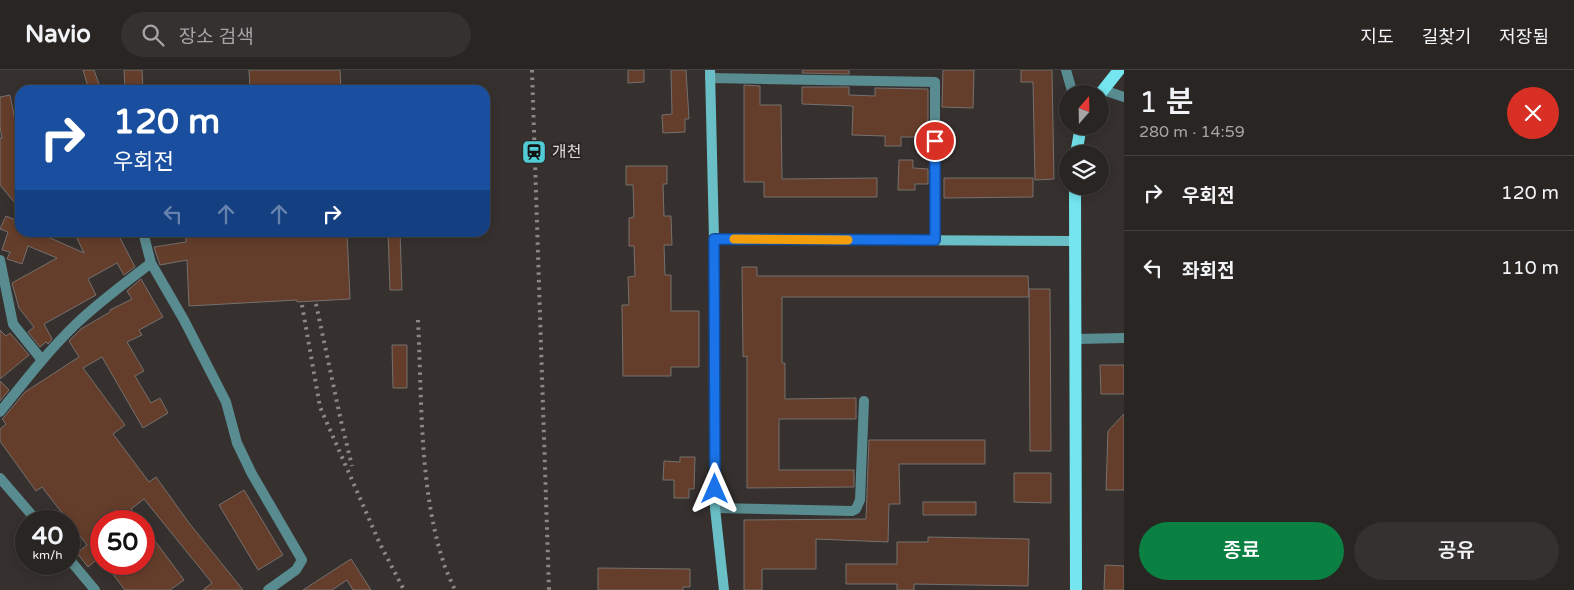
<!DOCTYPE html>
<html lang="ko">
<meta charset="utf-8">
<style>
body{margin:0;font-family:"Varela Round","Noto Sans KR",sans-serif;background:#343130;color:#f1f3f6;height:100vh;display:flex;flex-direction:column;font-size:19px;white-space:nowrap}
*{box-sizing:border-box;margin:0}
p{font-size:16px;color:#a5a5a6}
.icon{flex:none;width:28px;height:28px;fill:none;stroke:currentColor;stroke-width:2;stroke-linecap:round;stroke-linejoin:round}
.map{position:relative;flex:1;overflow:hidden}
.panel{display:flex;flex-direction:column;background:#282523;width:450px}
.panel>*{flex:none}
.guide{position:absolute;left:15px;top:15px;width:475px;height:152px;border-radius:15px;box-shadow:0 2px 12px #0003,0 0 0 1px #444241;background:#1a4fa0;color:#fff;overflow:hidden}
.needle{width:32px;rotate:20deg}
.controls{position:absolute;left:1059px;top:15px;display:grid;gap:10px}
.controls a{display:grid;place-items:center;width:50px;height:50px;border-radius:50%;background:#282523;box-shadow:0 2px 12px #0003,0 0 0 1px #444241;font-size:25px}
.speed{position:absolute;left:15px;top:440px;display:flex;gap:10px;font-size:25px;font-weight:700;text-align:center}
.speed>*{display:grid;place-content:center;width:65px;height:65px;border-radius:50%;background:#282523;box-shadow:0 2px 12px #0003,0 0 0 1px #444241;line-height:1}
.speed small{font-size:12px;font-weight:400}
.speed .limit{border:8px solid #d22;background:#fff;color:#111}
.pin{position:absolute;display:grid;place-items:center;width:42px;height:42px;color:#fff;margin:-21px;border:2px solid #fff;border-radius:50%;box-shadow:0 1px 5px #0007}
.me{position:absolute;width:55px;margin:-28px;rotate:0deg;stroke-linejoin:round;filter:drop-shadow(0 0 4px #0008)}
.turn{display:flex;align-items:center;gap:18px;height:105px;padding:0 15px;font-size:22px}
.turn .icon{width:65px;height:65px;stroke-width:2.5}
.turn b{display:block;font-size:35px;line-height:42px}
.lanes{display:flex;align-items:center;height:48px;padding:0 15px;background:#0003;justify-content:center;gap:25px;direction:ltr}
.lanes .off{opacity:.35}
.round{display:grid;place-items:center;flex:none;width:52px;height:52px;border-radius:26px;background:#343130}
.headline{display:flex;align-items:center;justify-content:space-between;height:85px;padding:0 15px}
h1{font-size:30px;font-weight:600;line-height:38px}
.cta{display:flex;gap:10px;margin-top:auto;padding:10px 15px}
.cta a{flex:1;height:58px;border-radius:30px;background:#0b8043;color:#fff;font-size:20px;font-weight:600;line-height:58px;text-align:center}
.cta a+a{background:#343130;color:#f1f3f6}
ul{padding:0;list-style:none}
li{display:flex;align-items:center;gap:15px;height:75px;padding:0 15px;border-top:1px solid #444241}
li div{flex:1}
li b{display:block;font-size:19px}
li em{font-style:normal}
header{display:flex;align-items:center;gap:30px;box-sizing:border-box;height:70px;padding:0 25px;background:#282523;border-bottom:1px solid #444241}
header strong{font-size:24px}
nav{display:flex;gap:28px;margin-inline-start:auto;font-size:18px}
.search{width:350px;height:45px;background:#343130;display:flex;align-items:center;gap:12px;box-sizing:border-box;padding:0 18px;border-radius:28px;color:#a5a5a6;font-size:19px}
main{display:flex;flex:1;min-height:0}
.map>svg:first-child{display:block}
.building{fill:#653e2b;stroke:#75706e}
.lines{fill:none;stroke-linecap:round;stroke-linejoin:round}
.minor{stroke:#598c90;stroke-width:10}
.secondary{stroke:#6abfc6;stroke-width:10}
.primary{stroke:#75e6ef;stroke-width:12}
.rail{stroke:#8c8887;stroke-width:4;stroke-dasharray:2.5 5;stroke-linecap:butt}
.route-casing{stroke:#114b97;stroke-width:12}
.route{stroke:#1a73e8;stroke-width:9}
.slow{stroke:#f59e0b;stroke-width:9}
.labels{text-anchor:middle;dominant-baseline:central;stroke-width:4;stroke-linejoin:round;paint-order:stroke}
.poi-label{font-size:16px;fill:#dbd8d7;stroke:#2c2726;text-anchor:start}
</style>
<header>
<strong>Navio</strong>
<div class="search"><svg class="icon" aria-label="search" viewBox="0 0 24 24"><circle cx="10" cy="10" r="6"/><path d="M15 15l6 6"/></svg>장소 검색</div>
<nav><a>지도</a><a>길찾기</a><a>저장됨</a></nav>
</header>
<main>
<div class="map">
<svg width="1124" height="520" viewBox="0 0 1124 520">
<rect width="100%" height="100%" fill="#36312f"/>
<path class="building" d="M83,0H94L101,20H89Z
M124,0H142L143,20H125Z
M249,0H340L341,20H250Z
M628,0H644V12L628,13Z
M671,0H686L689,49H685V62L663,63L662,45L672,44Z
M803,0H849V4L802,3Z
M943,0H974L973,38L942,37Z
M1021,0H1052L1054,109L1035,110L1033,12H1021Z
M744,15L760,16V35H781L782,109L877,108V127H764V112H744Z
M802,17H849V25L875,26V18L928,19V67H901V76H885V66L852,65L853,36L802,34Z
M10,25L18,65L20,64V139L0,115V68H2L0,57V27Z
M899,90H913V98L928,99V114H915V120H898Z
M626,96H667V114H663L664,146H671L672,175H664L665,205H671V241H699V297H671V306H623L622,235H629L628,207L635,206L634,176H629V148L634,147L633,115H626Z
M944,108H1033V127L944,128Z
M6,146L20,152V162H37L84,183L74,162H117L135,197L124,205L117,193L88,209L96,225L44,254L52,269L48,274L46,272L40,277L28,262L34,257L19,238L12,213L57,188L28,176L22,194L7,189L10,182L2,180L8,162L0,159Z
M185,162H347L350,229L297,232V230L189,236L187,190L160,195L154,177L186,172Z
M388,162H400L402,220H390Z
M742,197H757V206H1028L1029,227H782V293H785V329L856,328V349H779V400H854V417L747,418V286L743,287Z
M141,209L163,247L139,260L142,265L127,272L144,301L135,306L151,333L160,328L168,343L143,358L102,287L83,298L125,355L113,364L149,412L156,407L189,453L243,520H203L212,513L144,429L131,439L140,451H101V486L88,497L77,483L87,475L42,417L36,421L0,371V359L6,354L2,349L5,346L25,322L79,287L69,271L81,259L110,242V240L132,229L127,221Z
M1029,219H1050L1051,381H1030Z
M0,260L6,266L10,263L29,285L0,309Z
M392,275H407V318H393Z
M1100,295H1124V324H1101Z
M0,311L9,320L0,331Z
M1124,344V420H1106L1108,361Z
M869,370H985V394H899L900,434H889L888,472L816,469V499H762V520H744V450L866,449Z
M680,387H695L694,419H689V428H674V410H663L664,391L680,392Z
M1014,403H1051V433L1014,432Z
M244,420L283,485L258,500L219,435Z
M923,432H976V445H923Z
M144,456L184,510L170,520H125L105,494H144Z
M928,467L1029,469L1028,516L914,514V520H897V514H846V494H897V472H928Z
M351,489L371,520H353L347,510L332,520H303Z
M1105,495L1124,496V520H1104Z
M598,498L690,499V517H683V520H598Z"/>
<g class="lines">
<path class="minor" d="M1066,0L1072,21L1075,24
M710,8L935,12V170
M1103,20L1124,27
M143,162L151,193L184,250L226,332L237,373L252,404L302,490L296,500L268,520
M0,190L13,254L42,290
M1076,269L1124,268
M0,342C24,312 48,281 76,254C99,232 125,213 151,193
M0,408L37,451
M715,438L852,441L856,439L860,430L864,331
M69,489L95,520"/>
<path class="secondary" d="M710,0L714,169L715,438L724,520
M714,169L1075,171"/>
<path class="primary" d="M1100,24L1119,0
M1076,84L1081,56
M1075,116L1076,520"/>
<path class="rail" d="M532,0L549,520
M316,234L341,351L352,396
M302,235L320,337L380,474L404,520
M418,250C422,329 419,416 443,491C446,501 451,511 455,520"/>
</g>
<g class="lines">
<defs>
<path id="route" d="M715,419L714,169L935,170V71"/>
</defs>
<use href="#route" class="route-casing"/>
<use href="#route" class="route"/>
<path class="slow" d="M734,169L848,170"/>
</g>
<defs>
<symbol id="station-square" viewBox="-11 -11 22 22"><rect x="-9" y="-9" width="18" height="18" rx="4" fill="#51ccd5" stroke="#2c2726"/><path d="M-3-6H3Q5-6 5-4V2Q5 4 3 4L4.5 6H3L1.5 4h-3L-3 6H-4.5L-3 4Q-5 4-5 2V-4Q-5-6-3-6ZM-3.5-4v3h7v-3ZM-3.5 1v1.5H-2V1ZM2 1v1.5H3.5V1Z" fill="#111"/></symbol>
</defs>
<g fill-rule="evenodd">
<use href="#station-square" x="520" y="68" width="28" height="28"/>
</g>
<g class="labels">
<g class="poi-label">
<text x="552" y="82">개천</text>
</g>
</g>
</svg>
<div class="controls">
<a><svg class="needle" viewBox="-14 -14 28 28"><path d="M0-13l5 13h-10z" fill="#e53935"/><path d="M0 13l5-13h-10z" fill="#a5a5a6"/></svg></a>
<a><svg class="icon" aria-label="layers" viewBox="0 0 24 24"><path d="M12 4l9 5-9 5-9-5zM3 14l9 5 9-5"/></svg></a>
</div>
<div class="speed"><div>40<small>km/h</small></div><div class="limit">50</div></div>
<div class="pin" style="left:935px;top:71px;background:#d93025"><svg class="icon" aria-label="arrive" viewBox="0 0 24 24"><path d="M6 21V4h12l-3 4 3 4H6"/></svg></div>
<svg class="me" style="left:715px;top:419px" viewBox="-20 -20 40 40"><path d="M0-17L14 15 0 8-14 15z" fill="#1a73e8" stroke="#fff" stroke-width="4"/></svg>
<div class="guide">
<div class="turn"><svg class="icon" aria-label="right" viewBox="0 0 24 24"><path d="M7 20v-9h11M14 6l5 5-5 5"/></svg><div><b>120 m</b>우회전</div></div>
<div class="lanes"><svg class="icon off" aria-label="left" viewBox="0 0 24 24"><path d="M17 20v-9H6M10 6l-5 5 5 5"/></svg><svg class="icon off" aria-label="ahead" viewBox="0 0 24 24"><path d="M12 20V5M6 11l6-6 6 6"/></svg><svg class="icon off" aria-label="ahead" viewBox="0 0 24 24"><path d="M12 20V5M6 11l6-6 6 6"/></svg><svg class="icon" aria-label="right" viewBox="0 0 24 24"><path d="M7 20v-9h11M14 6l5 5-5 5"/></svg></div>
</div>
</div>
<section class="panel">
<div class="headline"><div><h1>1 분</h1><p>280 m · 14:59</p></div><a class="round" style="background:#d93025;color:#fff"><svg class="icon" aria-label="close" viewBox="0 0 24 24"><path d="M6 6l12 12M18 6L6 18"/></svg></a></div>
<ul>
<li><svg class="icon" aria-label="right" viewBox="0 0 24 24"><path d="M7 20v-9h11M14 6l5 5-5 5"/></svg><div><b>우회전</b></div><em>120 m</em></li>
<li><svg class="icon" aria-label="left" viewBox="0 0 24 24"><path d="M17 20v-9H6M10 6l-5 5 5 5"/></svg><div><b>좌회전</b></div><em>110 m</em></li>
</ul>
<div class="cta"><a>종료</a><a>공유</a></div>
</section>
</main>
